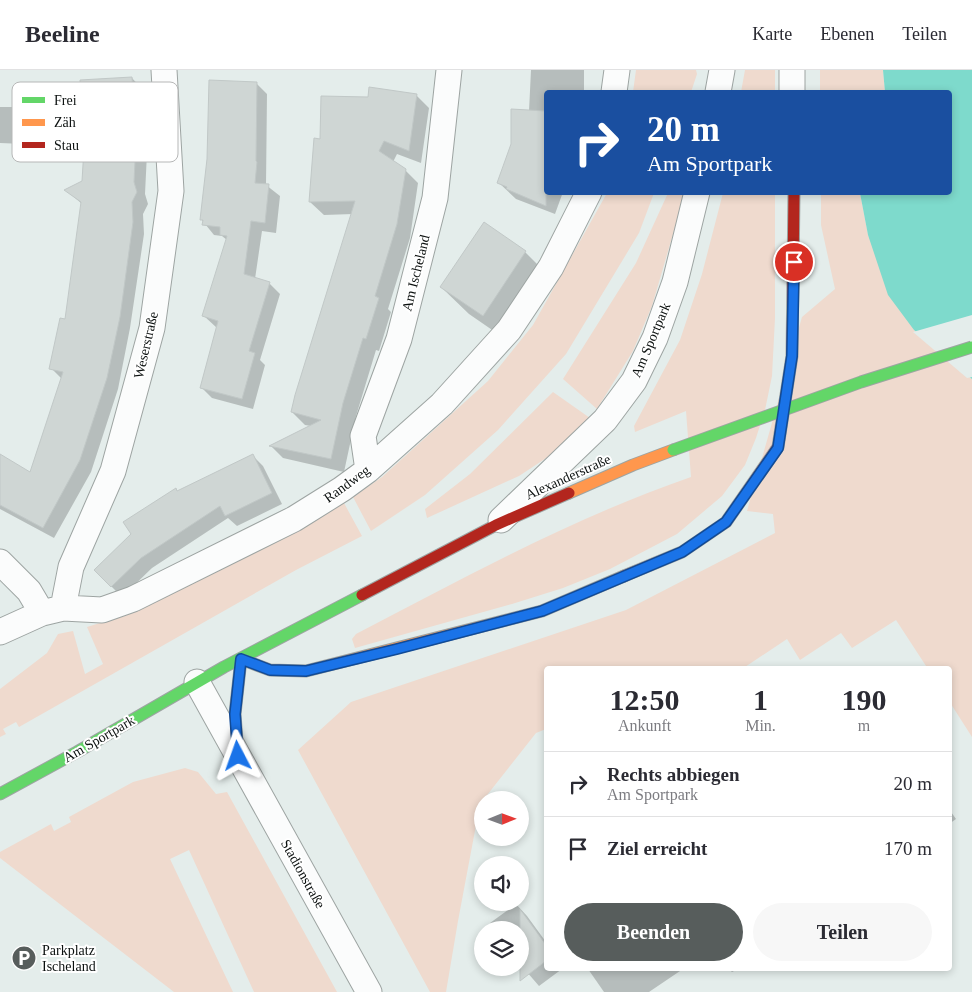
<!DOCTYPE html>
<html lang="de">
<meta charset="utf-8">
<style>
body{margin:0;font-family:"Times New Roman",serif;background:#f7f7f7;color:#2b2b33;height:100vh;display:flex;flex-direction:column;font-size:19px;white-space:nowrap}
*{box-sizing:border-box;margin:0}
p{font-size:16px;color:#7c7c81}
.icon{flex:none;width:28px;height:28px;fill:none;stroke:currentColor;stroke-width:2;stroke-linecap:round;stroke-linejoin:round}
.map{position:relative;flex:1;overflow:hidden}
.sheet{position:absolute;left:544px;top:596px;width:408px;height:305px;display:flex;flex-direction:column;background:#fff;border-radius:5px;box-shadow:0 2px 8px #0003}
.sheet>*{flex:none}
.hud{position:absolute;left:544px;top:20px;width:408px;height:105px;border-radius:5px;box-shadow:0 2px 8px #0003;background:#1a4fa0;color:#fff;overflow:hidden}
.needle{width:32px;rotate:89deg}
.controls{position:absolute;left:474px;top:721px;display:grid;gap:10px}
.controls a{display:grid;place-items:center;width:55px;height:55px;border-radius:50%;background:#fff;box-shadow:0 2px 8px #0003;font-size:25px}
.pin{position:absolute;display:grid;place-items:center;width:42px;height:42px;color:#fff;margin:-21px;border:2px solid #fff;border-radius:50%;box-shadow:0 1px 5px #0007}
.me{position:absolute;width:55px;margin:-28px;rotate:356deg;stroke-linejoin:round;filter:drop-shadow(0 0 4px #0008)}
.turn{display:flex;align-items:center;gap:18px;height:105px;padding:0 20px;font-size:22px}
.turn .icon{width:65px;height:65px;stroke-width:2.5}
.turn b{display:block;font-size:35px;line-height:42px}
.eta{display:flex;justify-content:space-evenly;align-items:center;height:85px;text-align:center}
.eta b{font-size:30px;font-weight:800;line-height:35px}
.button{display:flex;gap:10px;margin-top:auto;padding:10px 20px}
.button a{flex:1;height:58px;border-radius:30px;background:#575d5c;color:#fff;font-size:20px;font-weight:800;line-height:58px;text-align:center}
.button a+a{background:#f7f7f7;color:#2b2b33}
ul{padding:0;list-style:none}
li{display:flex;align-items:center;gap:15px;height:65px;padding:0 20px;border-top:1px solid #e1e1e2}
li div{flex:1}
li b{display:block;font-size:19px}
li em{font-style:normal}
header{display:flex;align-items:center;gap:30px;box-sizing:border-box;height:70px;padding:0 25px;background:#fff;border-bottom:1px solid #e1e1e2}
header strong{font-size:24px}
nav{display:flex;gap:28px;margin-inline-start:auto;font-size:18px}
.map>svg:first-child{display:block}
.green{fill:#efdace}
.water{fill:#7edacc}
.pier{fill:#e4edeb}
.shadow{fill:#0003}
.building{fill:#cfd6d4;stroke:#c1c8c7}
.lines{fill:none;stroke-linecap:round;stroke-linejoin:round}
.street-casing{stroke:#9da4a2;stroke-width:27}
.fast-casing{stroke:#9da4a2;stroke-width:13}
.slow-casing{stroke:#9da4a2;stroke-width:13}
.jam-casing{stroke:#9da4a2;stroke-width:13}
.street{stroke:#fbfcfc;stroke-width:25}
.fast{stroke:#63d668;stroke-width:11}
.slow{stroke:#ff974d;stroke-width:11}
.jam{stroke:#b3261e;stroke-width:11}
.fast-bridge-casing{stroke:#9da4a2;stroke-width:13;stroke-linecap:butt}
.fast-bridge{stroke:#63d668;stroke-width:11}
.route-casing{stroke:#114b97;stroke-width:12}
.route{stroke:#1a73e8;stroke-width:9}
.labels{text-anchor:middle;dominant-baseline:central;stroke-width:4;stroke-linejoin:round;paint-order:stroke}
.street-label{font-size:14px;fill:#0b100f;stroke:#fff}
.poi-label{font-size:14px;fill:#0b100f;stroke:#fff;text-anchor:start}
.key{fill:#fff;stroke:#b6b7b7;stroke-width:1}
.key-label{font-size:14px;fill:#0b100f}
</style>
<header>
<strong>Beeline</strong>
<nav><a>Karte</a><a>Ebenen</a><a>Teilen</a></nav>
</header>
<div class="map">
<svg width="972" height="922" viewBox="0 0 972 922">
<rect width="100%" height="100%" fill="#e4edeb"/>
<path class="green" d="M636,0H696L697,4L691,22H633Z
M745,0H775V22H741Z
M820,0H883L885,22H820Z
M607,123H654L639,163L566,284L498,360L425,425L371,461L353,427L382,407L488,311L533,255Z
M668,123H685L652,236L633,281L597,339L563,309L636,193Z
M723,123H775V248L772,306L765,340L756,368L745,395L722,426L677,464L610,499L563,518L512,534L355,578L352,569L356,564C465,507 575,447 691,407L686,341L635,362L634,356L680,270L702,204Z
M821,123H860L868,165L914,260L972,309V667L949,631V599H928L896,550L852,578L841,563L800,590L787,569L742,599H546V659L536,663L480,734L458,851L446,922H430L298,680L351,632L626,540L775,463L773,444L747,441L802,247L835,219L821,155Z
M553,322L590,348L563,377L519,406L427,448L425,439L470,404Z
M344,433L362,466L296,500L19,657L16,652L3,659L6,664L0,667V619L47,583L58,564L73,561L85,604L103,594L87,557L122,546Z
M185,698L198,702L216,724L227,722L337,922H254L189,780L170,789L233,922H174L0,788V782L51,754L54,761L71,752L69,747L133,712Z"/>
<path class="water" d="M883,0H972V309L914,260L888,225L868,165L860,123L949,122V22H885Z"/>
<path class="pier" d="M972,245V307L967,308L913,262Z"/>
<path class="shadow" d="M531,0H584V22H546V122H563L555,144L516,129L498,112L529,41Z
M132,8L143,20L147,83L145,124L148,134L143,144L144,164L130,258L118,319L91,402L54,468L0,439V386L31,403L62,309L51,298L66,250L82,134L66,120L83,112L86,67L76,61L65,51Z
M256,13L267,24L266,115L280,126L276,163L262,161L255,209L269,213L280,224L260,290L265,295L253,339L212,328L201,317L217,258L204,246L227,170L222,166L214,165L201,149Z
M416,25L429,38L421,93L397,84L393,92L405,100L418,113L410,168L388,239L391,242L379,281L376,280L356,346L344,402L283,388L271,376L311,356L305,355L292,342L353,144L324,145L310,132L322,70L369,28Z
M0,37H14L26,50L24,74L0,73Z
M484,154L525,182L553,210L511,273L469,244L441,217Z
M252,385L263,396L282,434L237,456L228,448L152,498L122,527L111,516L177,422Z
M949,739L956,749L949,754Z
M516,834L527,846L546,872V899H562L539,916L520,894V860H495L490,853Z
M588,899H683L649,922H604Z
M729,899H738L732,902Z"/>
<path class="building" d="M132,7L136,71L134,112L137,122L132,132L133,152L120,247L107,308L80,390L43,458L0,435V384L30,402L63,302L49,299L60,248L65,249L81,132L64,120L82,111L85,62L63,50L82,40L80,10Z
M209,10L257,12L256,91L257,92L255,113L269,114L265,153L251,151L244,204L270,212L249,281L255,283L242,329L200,318L218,251L202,246L227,166L220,165V157L202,155L203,150H200L207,89Z
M369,17L417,24L409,81L384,71L379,81L406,99L397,154L375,226L379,228L366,269L363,268L343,333L331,389L269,376L321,350L291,342L295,325L355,131L309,132L314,68L320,69L321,26L368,27Z
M511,39L546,41V136L506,119L507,117L497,113L511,74Z
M484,152L526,181L483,246L440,217Z
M253,384L272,423L225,446L220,436L141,488L111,517L94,500L131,464L123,452L176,418L177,421Z
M520,839L546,875V891L520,911Z"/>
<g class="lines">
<defs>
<path id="street" d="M792,0V22
M614,22L617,0
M718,22L722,0
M368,400L363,366L399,269L435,128L449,0
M501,450L605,350L634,311L655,268L675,212L697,122
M0,492L29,521L42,543
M63,538L71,497L113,401L152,258L171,121L164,0
M0,562L42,543L63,538L102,540L133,529L294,449L342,419L368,400L442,334L509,260L551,197L589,122
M197,612L369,922"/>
<path id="fast" d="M0,724L77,682L224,597L362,525"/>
<path id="slow" d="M569,423L633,395L673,380
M241,589L270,600L306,601L542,541L624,506
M238,686L235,644L241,589"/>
<path id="jam" d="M624,506L682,482L726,452L778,377L792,286L794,122
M362,525L496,455L569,423"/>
</defs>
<use href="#street" class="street-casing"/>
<use href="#fast" class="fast-casing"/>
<use href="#slow" class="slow-casing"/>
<use href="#jam" class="jam-casing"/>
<use href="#street" class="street"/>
<use href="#fast" class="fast"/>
<use href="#slow" class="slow"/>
<use href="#jam" class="jam"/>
<defs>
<path id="fast-bridge" d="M673,380L861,312L972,277"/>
</defs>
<use href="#fast-bridge" class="fast-bridge-casing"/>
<use href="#fast-bridge" class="fast-bridge"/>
</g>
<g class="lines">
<defs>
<path id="route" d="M238,686L235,644L241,589L270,600L306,601L397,579L542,541L682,482L726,452L778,378L792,286L794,192"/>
</defs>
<use href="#route" class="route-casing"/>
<use href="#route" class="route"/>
</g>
<defs>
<symbol id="parking-disc" viewBox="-11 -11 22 22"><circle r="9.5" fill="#575d5c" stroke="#fff"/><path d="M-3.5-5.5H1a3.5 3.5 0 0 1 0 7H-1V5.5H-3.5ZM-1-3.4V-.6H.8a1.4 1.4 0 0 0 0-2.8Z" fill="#fff"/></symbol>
</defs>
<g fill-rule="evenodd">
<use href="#parking-disc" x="10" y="874" width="28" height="28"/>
</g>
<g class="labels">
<g class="street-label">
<text transform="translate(416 203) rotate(-76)">Am Ischeland</text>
<text transform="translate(651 270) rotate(-67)">Am Sportpark</text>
<text transform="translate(146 275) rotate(-77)">Weserstraße</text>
<text transform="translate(568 407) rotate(-24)">Alexanderstraße</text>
<text transform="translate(347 414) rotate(-36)">Randweg</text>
<text transform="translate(99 669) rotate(-30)">Am Sportpark</text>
<text transform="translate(303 804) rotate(61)">Stadionstraße</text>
</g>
<g class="poi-label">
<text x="42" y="880">Parkplatz<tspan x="42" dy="16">Ischeland</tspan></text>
</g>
</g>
<rect x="12" y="12" width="166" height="80" rx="8" class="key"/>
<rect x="22" y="27" width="23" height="6" fill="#63d668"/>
<rect x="22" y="49" width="23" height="7" fill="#ff974d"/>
<rect x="22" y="72" width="23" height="6" fill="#b3261e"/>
<g class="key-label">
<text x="54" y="35">Frei</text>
<text x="54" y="57">Zäh</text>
<text x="54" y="80">Stau</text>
</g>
</svg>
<div class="controls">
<a><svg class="needle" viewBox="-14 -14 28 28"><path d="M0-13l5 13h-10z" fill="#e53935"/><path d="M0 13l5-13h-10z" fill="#7c7c81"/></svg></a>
<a><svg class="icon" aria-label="sound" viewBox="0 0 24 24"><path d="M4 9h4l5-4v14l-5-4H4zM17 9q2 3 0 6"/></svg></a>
<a><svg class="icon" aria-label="layers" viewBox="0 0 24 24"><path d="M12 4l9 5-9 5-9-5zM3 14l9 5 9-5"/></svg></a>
</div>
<div class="pin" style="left:794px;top:192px;background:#d93025"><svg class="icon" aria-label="arrive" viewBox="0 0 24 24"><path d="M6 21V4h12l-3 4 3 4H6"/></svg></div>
<svg class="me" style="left:238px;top:686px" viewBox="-20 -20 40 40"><path d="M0-17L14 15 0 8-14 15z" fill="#1a73e8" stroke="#fff" stroke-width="4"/></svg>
<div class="hud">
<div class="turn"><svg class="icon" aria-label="right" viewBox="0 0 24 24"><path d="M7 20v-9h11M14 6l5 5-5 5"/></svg><div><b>20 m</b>Am Sportpark</div></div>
</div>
<section class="sheet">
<div class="eta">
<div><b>12:50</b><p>Ankunft</p></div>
<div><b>1</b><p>Min.</p></div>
<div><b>190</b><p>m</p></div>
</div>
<ul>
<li><svg class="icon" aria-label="right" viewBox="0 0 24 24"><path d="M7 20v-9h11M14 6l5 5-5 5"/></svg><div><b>Rechts abbiegen</b><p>Am Sportpark</p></div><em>20 m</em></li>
<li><svg class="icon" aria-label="arrive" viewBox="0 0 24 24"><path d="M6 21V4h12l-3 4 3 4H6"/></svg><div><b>Ziel erreicht</b></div><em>170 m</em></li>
</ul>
<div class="button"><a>Beenden</a><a>Teilen</a></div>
</section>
</div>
